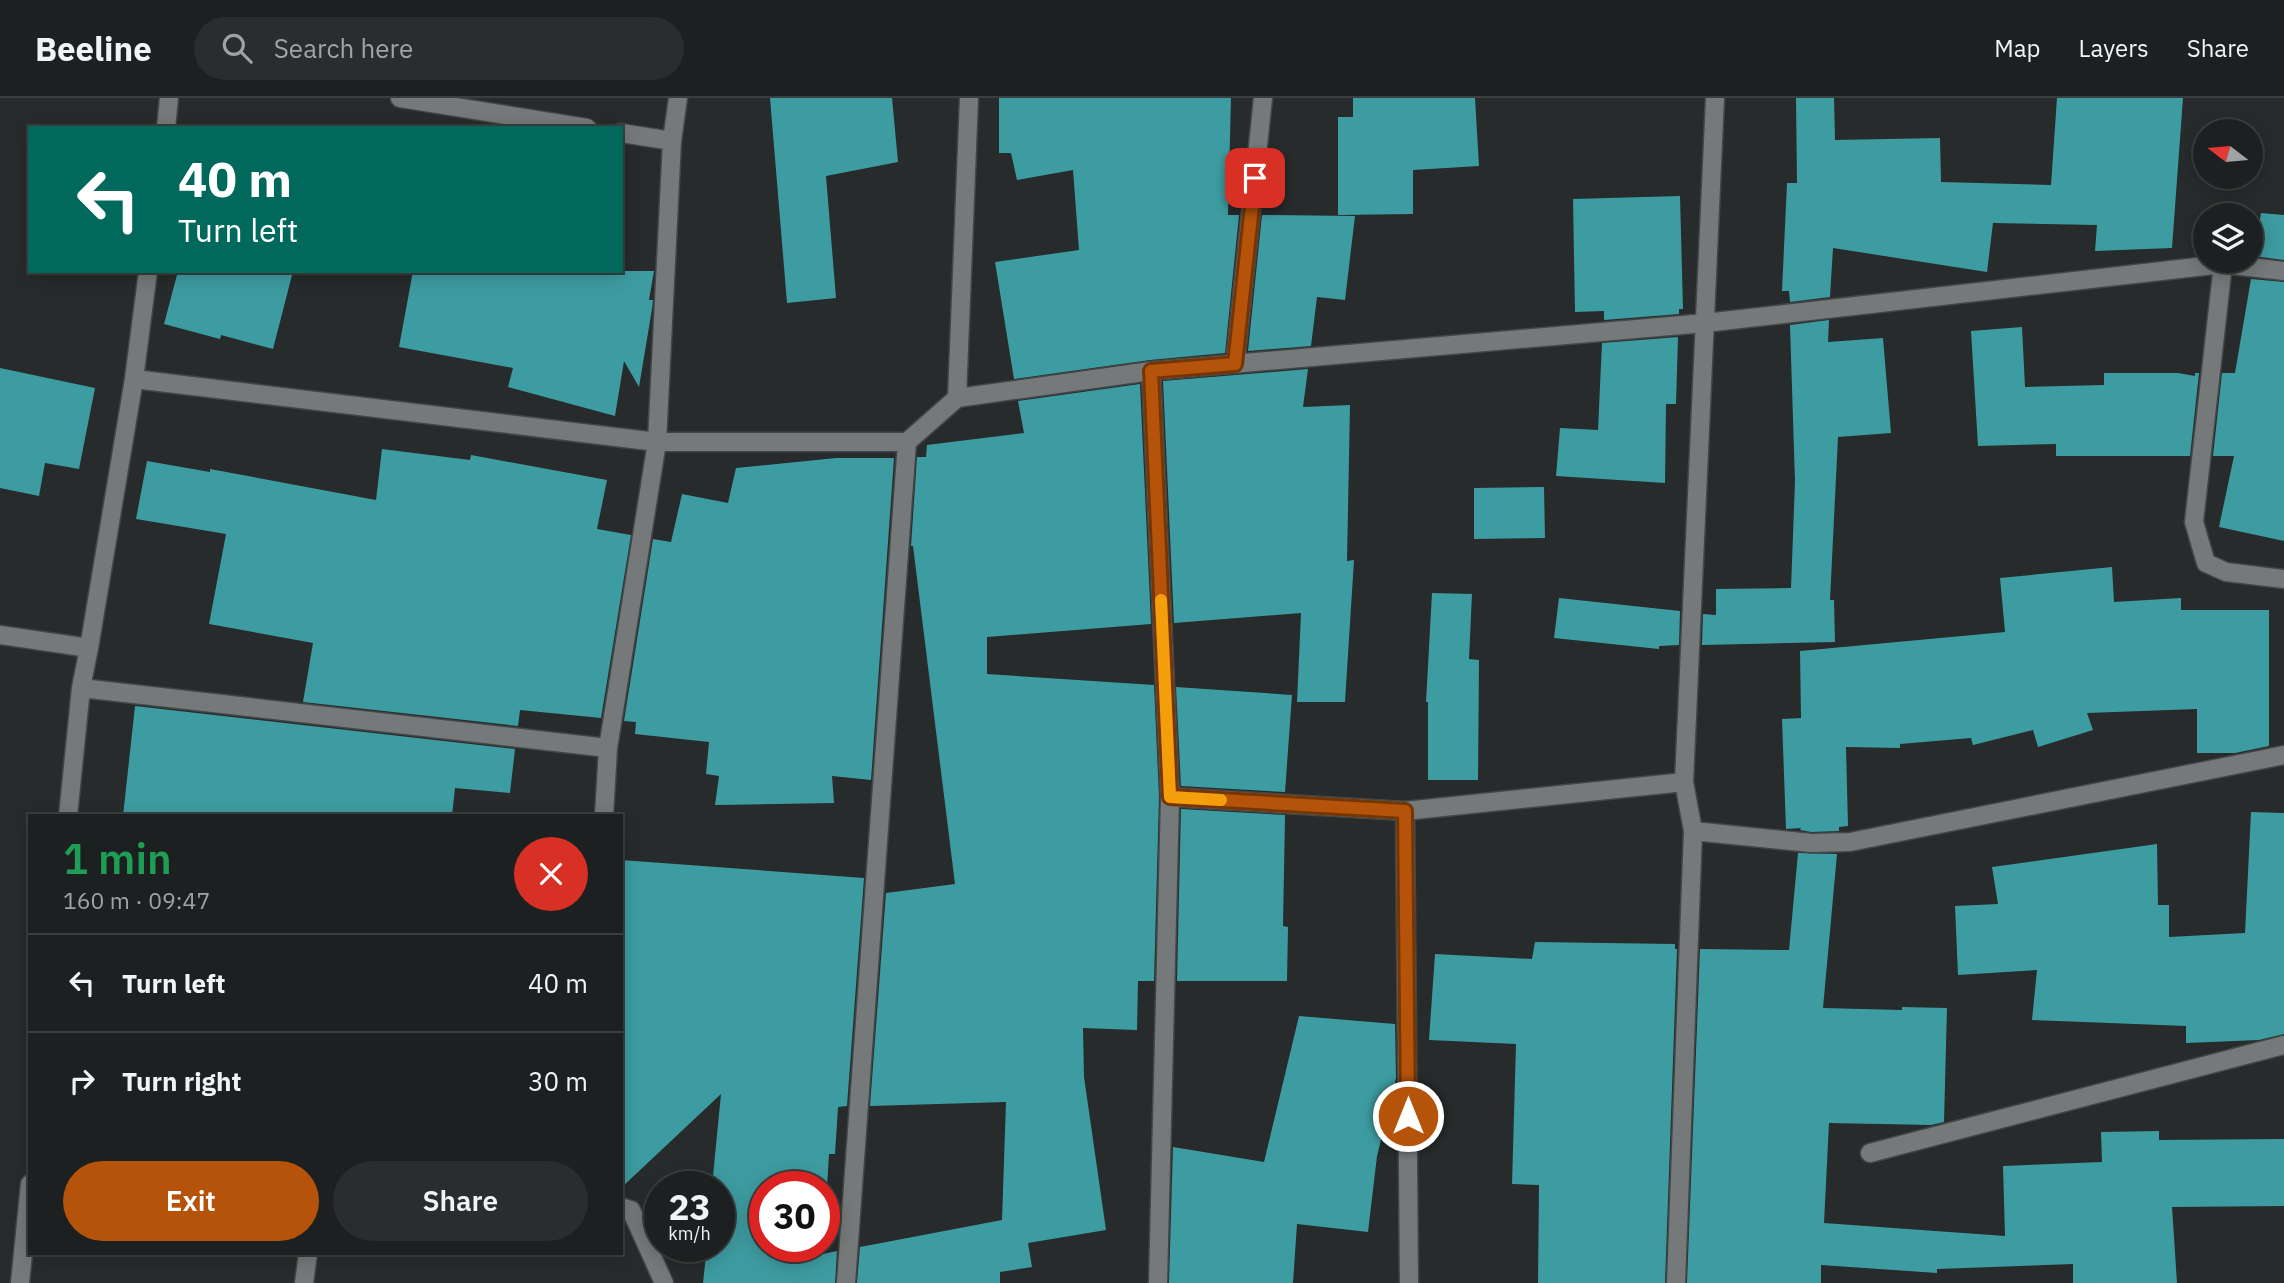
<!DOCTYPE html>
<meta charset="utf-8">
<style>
body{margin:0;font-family:"IBM Plex Sans",sans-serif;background:#2a2d2d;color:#f1f3f6;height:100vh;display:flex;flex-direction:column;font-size:26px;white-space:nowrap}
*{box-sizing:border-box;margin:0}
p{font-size:23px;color:#a0a3a5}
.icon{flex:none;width:38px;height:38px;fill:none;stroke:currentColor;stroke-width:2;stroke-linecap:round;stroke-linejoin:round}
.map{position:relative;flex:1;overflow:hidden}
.drawer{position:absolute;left:28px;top:716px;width:595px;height:441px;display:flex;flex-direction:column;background:#1d2020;border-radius:0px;box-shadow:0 4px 18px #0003,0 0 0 2px #3b3e3e}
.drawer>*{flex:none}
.banner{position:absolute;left:28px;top:28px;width:595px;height:147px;border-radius:0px;box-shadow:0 4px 18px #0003,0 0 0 2px #3b3e3e;background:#00695c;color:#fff;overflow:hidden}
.needle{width:46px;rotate:286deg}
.buttons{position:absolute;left:2193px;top:21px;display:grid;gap:14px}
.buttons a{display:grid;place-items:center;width:70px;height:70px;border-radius:50%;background:#1d2020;box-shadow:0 4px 18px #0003,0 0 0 2px #3b3e3e;font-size:35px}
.speed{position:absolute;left:644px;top:1073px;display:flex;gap:14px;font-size:35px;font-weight:700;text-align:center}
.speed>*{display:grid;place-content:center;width:91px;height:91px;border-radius:50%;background:#1d2020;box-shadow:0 4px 18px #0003,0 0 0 2px #3b3e3e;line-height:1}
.speed small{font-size:18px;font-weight:400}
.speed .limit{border:10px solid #d22;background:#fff;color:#111}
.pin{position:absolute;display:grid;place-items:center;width:60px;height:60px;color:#fff;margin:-30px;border-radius:14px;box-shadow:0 4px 10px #0006}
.me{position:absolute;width:77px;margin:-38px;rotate:0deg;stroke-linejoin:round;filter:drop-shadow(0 0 5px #0008)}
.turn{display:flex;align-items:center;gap:24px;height:147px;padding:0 35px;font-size:32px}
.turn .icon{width:91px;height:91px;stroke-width:2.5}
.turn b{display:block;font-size:49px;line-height:60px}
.round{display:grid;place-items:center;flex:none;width:74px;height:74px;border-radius:37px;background:#2a2d2d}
.summary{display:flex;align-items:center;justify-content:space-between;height:119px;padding:0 35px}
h1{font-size:42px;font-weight:600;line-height:52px;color:#1e9e55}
.action{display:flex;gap:14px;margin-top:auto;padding:14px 35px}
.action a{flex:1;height:80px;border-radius:42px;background:#b45309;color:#fff;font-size:28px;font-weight:600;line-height:80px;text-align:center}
.action a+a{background:#2a2d2d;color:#f1f3f6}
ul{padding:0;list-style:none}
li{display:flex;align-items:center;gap:21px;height:98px;padding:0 35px;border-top:2px solid #3b3e3e}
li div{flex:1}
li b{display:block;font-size:26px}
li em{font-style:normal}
header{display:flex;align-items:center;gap:42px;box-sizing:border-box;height:98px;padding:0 35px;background:#1d2020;border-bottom:2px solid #3b3e3e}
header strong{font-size:33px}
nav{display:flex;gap:38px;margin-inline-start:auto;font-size:24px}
.search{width:490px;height:63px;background:#2a2d2d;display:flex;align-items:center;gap:18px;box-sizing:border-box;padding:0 24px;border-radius:38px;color:#a0a3a5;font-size:26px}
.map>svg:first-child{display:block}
.building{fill:#3d9ca1}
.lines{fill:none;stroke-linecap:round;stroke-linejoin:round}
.minor-casing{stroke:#434647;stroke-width:21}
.minor{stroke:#757979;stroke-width:18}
.route-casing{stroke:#753606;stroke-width:18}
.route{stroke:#b45309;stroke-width:12}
.slow{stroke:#f59e0b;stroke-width:12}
</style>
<header>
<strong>Beeline</strong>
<div class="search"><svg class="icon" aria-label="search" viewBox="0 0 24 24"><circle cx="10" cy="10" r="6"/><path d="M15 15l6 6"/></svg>Search here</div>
<nav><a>Map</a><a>Layers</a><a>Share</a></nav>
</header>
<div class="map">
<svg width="2284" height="1185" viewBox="0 0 2284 1185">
<rect width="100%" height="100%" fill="#272b2b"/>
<path class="building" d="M770,0H892L898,64L826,78L836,200L787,205Z
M999,0H1231L1228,117H1239L1225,255L1150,262L1014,281L995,164L1079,152L1073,72L1017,82L1011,55H999Z
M1353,0H1475L1479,68L1413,72V116L1338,117V19H1353Z
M1796,0H1834L1835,42L1940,40L1941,84L2051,87L2057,0H2183L2172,150L2095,153L2097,127L1993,125L1987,174L1833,150L1830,199L1790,204L1789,193H1782L1787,85H1797Z
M1680,98L1683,211H1679V216L1604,222V213L1575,214L1573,101Z
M2261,115L2284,117V162L2254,158Z
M1262,117L1355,118L1345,202L1317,199L1311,248L1248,253Z
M178,173H293L273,251L221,237L220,241L164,226Z
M413,173H654L649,202H653L652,211L639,289L624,263L615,318L508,289L513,270L399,249Z
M2251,181L2284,184V443L2219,429L2234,358H2213L2222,275H2235Z
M1829,222L1828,244L1883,240L1891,335L1838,339L1830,502H1834L1835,544L1702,547L1703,516L1716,517V491L1791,490L1795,384L1790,227Z
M2022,229L2025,289L2104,287V275H2178L2195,278V275H2199L2190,358H2056V346L1978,348L1971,233Z
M1678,239L1676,306H1666L1665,385L1556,378L1560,330L1598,332L1602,245Z
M0,270L95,290L79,371L45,365L39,398L0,390Z
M1308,271L1303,309L1350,307L1347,463L1354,462L1345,604H1297L1301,515L1174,525L1163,283Z
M1140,286L1151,526L987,539V576L1154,587L1159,699L1154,883H1138L1137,932L1083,930L1084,979L1106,1132L1028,1145L1032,1169L1000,1174V1185H857L860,1149L1002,1122L1006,1004L870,1008L886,795L955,786L913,448H911L917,359H926L927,347L1024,335L1018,303Z
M382,351L470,362L471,357L607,382L597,431L631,437L601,620L520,612L518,628L303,604L313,545L209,526L226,436L136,421L147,363L210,374V371L376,402Z
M836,360H894L871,682L832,678L834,705L715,707L719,678L706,676L709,644L635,636L636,624L624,623L653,441L671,444L682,396L728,405L736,370Z
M1544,389L1545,440L1474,441V390Z
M2112,469L2114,504L2181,500V512H2269V648L2235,655H2197V611L2087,615L2093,632L2038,649L2033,632L1973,647L1971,640L1900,646V650L1846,649L1848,728L1839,729V733L1811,734L1800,732L1801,730L1786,731L1782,621L1801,620L1800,553L2005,534L2000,480Z
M1432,495L1472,496L1469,561L1479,562L1478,682H1428V604H1426Z
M1559,500L1680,513L1679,547L1659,548V551L1554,540Z
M1176,589L1292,597L1285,694L1181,688Z
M135,608L515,651L510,695L455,690L452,718H123Z
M1181,711L1285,717L1283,828L1288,829L1287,883H1177Z
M2251,714L2284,715V936L2259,942L2186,945V928L2032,922L2037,872L1958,877L1955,808L1998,806L1992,769L2157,746L2158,807H2169V839L2245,835Z
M1798,755L1837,756L1823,910L1902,912V909L1947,910L1944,1024L1931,1027L1829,1025L1824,1125L2005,1138L2003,1068L2102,1064L2101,1034L2159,1033V1042L2284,1041V1108L2172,1109L2177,1185H2073V1166L1937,1171V1175L1821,1167V1185H1687L1700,851L1789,852Z
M621,762L864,780L847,1008L838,1009L835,1056H829L824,1138V1088H765V1148H824L823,1156L837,1153L835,1185H703L707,1148H719V1088H712L721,996L621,1090Z
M1535,844L1675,846V851H1677L1665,1185H1538L1539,1087L1512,1086L1516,946L1429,942L1435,856L1532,861Z
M1299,918L1395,926L1396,980L1377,1058L1368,1134L1297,1126L1293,1185H1169L1173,1049L1264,1064Z"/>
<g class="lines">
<defs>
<path id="minor" d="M400,0L587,30
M166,30L169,0
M621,35L672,43
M2223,166L2284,173
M1235,266L1263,0
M1151,273L1170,699L1158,1185
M134,281L657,344H907L957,300L1151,273L1705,225L2223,166L2194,424L2206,465L2226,474L2284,481
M957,300L969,0
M0,537L89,550
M81,590L608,650
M1170,699L1405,713L1684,684
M1405,713L1409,1185
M68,718L81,590L89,550L134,281L148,173
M604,718L608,650L657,344L672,43L678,0
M1693,733L1811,745L1850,744L2284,657
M1870,1055L2284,947
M621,1109L631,1112L664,1185
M20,1185L30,1086
M304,1185L308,1155
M846,1185L907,344
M1676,1185L1693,733L1684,684L1715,0"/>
</defs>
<use href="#minor" class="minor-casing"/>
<use href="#minor" class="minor"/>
</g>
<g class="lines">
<defs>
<path id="route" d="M1255,80L1235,266L1151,273L1170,699L1405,713L1408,1018"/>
</defs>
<use href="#route" class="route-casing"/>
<use href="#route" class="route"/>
<path class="slow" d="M1161,502L1170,699L1221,702"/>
</g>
</svg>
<div class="buttons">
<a><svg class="needle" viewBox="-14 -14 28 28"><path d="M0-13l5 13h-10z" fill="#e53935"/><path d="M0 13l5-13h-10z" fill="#a0a3a5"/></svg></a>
<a><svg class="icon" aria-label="layers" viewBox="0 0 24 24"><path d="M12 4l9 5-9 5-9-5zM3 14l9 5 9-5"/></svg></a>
</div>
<div class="speed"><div>23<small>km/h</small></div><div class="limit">30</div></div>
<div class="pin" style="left:1255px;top:80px;background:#d93025"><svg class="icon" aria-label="arrive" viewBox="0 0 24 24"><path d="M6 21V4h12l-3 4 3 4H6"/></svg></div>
<svg class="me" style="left:1408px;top:1018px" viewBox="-20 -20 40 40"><circle r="17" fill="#b45309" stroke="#fff" stroke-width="3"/><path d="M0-11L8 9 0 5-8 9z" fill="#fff"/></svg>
<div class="banner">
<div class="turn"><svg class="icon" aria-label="left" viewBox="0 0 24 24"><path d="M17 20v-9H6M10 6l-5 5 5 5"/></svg><div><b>40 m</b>Turn left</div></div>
</div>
<section class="drawer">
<div class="summary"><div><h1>1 min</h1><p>160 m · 09:47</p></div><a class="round" style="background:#d93025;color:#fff"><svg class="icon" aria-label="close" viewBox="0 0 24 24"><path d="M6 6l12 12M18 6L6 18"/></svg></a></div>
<ul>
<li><svg class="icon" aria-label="left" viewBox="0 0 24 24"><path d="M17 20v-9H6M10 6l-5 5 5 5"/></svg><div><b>Turn left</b></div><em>40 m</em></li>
<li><svg class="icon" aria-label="right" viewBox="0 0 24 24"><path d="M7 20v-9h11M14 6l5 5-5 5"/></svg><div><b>Turn right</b></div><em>30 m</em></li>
</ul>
<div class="action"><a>Exit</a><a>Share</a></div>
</section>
</div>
